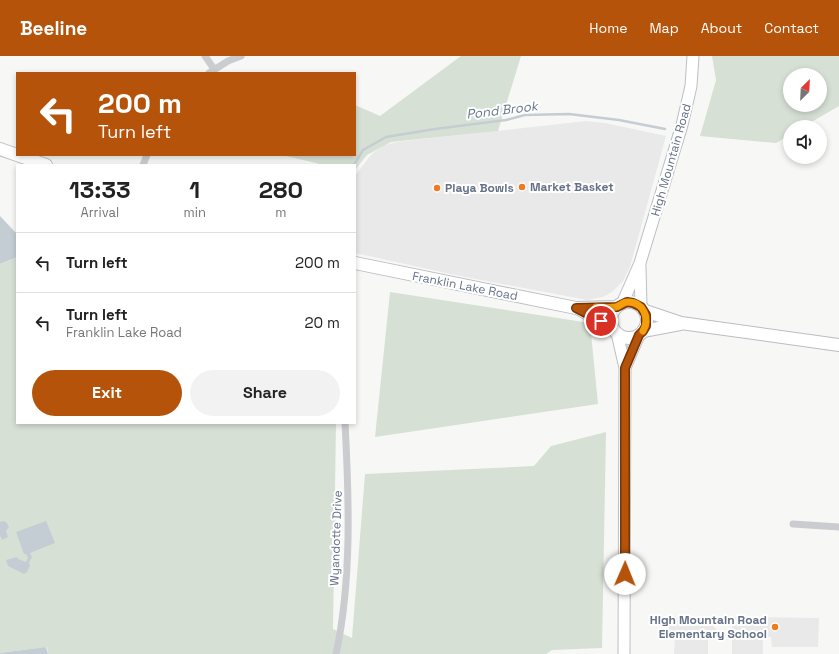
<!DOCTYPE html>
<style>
body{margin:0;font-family:"Space Grotesk",sans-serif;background:#f2f2f2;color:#222;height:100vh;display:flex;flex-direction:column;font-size:15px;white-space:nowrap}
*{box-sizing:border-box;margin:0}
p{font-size:13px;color:#767676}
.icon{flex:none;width:22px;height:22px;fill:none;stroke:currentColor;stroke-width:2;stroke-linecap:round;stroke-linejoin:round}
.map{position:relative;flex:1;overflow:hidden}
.drawer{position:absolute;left:16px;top:108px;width:340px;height:260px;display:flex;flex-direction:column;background:#fff;border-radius:0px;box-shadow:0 2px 6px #0003}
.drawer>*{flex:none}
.banner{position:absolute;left:16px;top:16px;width:340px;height:84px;border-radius:0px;box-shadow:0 2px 6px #0003;background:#b45309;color:#fff;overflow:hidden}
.needle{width:26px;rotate:24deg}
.controls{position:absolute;left:783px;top:12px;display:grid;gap:8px}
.controls a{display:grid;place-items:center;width:44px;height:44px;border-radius:50%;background:#fff;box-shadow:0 2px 6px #0003;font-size:20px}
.pin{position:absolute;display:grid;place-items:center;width:34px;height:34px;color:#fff;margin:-17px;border:2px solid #fff;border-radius:50%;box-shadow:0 1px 4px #0007}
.me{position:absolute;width:44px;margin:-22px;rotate:1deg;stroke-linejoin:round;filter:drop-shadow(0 0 3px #0008)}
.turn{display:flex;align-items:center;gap:14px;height:84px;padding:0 16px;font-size:18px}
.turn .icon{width:52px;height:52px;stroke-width:2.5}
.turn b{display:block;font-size:28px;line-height:34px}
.eta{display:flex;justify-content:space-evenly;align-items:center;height:68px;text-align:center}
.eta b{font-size:24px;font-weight:700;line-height:28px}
.cta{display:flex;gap:8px;margin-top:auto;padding:8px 16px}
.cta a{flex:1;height:46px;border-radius:24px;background:#b45309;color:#fff;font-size:16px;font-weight:700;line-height:46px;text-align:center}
.cta a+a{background:#f2f2f2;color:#222}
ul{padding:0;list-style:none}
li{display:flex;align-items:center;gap:12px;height:60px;padding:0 16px;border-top:1px solid #e0e0e0}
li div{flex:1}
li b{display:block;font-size:15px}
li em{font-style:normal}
header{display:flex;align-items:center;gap:24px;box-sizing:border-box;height:56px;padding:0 20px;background:#b45309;color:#fff}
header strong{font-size:19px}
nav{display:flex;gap:22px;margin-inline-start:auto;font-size:14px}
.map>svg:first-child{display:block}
.built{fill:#e8e9e8}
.green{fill:#d7e0d5;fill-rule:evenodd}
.water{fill:#c5cdd4}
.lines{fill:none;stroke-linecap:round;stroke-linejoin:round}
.stream{stroke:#c5cdd4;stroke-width:2.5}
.secondary-casing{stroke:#bcbfc5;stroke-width:13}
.primary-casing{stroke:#babdc2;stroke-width:14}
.street{stroke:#caccd0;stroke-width:7}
.secondary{stroke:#fff;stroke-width:11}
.primary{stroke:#fff;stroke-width:12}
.route-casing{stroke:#753606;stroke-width:10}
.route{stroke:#b45309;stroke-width:7}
.slow{stroke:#f59e0b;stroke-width:7}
.poi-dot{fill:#f07a1d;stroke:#fff;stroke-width:1.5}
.labels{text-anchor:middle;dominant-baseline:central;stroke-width:4;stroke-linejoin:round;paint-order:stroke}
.street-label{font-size:12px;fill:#657188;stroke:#fff}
.poi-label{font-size:12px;font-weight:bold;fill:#657188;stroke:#fff;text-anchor:start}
.water-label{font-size:13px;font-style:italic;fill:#65798b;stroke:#fff}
</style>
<header>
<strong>Beeline</strong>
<nav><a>Home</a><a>Map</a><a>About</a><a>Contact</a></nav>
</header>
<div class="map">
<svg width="839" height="598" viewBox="0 0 839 598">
<rect width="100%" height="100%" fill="#f7f8f5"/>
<path class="built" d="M586,65L605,67L666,80L630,211L623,225L612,236L603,241L587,244L455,219L355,197V120L370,100L377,94L385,89L397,86Z
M675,560L685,570L691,564L697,570L705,562L717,574L708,581V598H674L675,581L665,573Z
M732,561L819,562L818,591H772L771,581H763V598H732Z"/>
<path class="green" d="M461,0H521L498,75L391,86L367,99L355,114V109H324L282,99H355V49L380,60Z
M712,0H839V50L803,71H790V79L776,87L700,80L716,24ZM790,19H820V49H790Z
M17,201V367H336L333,573L352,582L365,418L534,410L551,390L606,376L602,592L552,594L546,598H48L47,591L0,597V208Z
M390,236L590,267L598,348L375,381Z"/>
<path class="water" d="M0,160L15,176L17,177V201L0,208Z
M4,465L7,467L9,471L6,475L8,481L2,484L0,479V466Z
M46,465L55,487L30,497L32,501L29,507L30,510L27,516L24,518L8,510L6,504L17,501L18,503L26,506L28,502L26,498H24L16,476Z
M46,591L48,598H0V597Z"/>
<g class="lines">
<path class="stream" d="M354,109L363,94L386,81L435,73L506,64L525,59L569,58L619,64L665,73"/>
<defs>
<path id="secondary" d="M640,210L641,251
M622,248L640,207L682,69L691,30L693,0
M617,277L625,312L624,598
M625,312L639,279"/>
<path id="primary" d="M0,93L17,99
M17,99L46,109
M355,207L576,252L617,251
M611 264a18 18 0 1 1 36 0a18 18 0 1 1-36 0Z
M577,252L613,272
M645,255L681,267L839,289
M643,275L680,268"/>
</defs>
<use href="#secondary" class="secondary-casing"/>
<use href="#primary" class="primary-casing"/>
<path class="street" d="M205,0L214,13
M209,17L228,5L241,0
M143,109L147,99
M793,468L839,471
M336,598C352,524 349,442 345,367"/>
<use href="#secondary" class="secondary"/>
<use href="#primary" class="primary"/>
</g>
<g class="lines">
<defs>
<path id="route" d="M601,265L576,252L617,251L627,246L633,247L641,251L646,259V270L643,275L639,279L625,312V518"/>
</defs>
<use href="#route" class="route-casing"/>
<use href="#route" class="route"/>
<path class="slow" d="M596,251C603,251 610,252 616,251C620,250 623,246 627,246C644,245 650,263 643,275"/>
</g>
<g class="poi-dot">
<circle cx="522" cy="131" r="4"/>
<circle cx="437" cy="132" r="4"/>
<circle cx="775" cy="571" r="4"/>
</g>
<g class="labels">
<g class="street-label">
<text transform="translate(671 104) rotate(-74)">High Mountain Road</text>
<text transform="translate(465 230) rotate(11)">Franklin Lake Road</text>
<text transform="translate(336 482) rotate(-88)">Wyandotte Drive</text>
</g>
<g class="poi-label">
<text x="530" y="131">Market Basket</text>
<text x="445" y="132">Playa Bowls</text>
<text x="767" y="564" text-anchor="end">High Mountain Road<tspan x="767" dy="14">Elementary School</tspan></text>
</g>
<g class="water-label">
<text transform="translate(502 54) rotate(-7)">Pond Brook</text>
</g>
</g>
</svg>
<div class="controls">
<a><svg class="needle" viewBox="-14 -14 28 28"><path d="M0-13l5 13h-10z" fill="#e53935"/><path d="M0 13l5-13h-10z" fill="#767676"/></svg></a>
<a><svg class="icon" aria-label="sound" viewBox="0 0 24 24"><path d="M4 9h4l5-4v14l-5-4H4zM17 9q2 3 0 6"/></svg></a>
</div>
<div class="pin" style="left:601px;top:265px;background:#d93025"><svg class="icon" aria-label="arrive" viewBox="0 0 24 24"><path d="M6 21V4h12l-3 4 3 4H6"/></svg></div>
<svg class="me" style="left:625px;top:518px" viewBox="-20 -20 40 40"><circle r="19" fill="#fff"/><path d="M0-13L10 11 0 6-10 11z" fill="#b45309"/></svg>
<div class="banner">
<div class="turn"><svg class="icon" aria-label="left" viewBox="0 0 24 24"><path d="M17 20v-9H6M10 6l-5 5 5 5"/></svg><div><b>200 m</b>Turn left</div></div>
</div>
<section class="drawer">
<div class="eta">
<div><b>13:33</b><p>Arrival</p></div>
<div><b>1</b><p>min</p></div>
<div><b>280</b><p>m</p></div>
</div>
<ul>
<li><svg class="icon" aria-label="left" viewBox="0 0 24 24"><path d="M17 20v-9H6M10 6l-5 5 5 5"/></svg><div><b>Turn left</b></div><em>200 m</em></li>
<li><svg class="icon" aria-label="left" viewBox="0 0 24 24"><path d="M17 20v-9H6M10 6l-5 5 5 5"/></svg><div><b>Turn left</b><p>Franklin Lake Road</p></div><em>20 m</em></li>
</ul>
<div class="cta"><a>Exit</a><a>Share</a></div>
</section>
</div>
